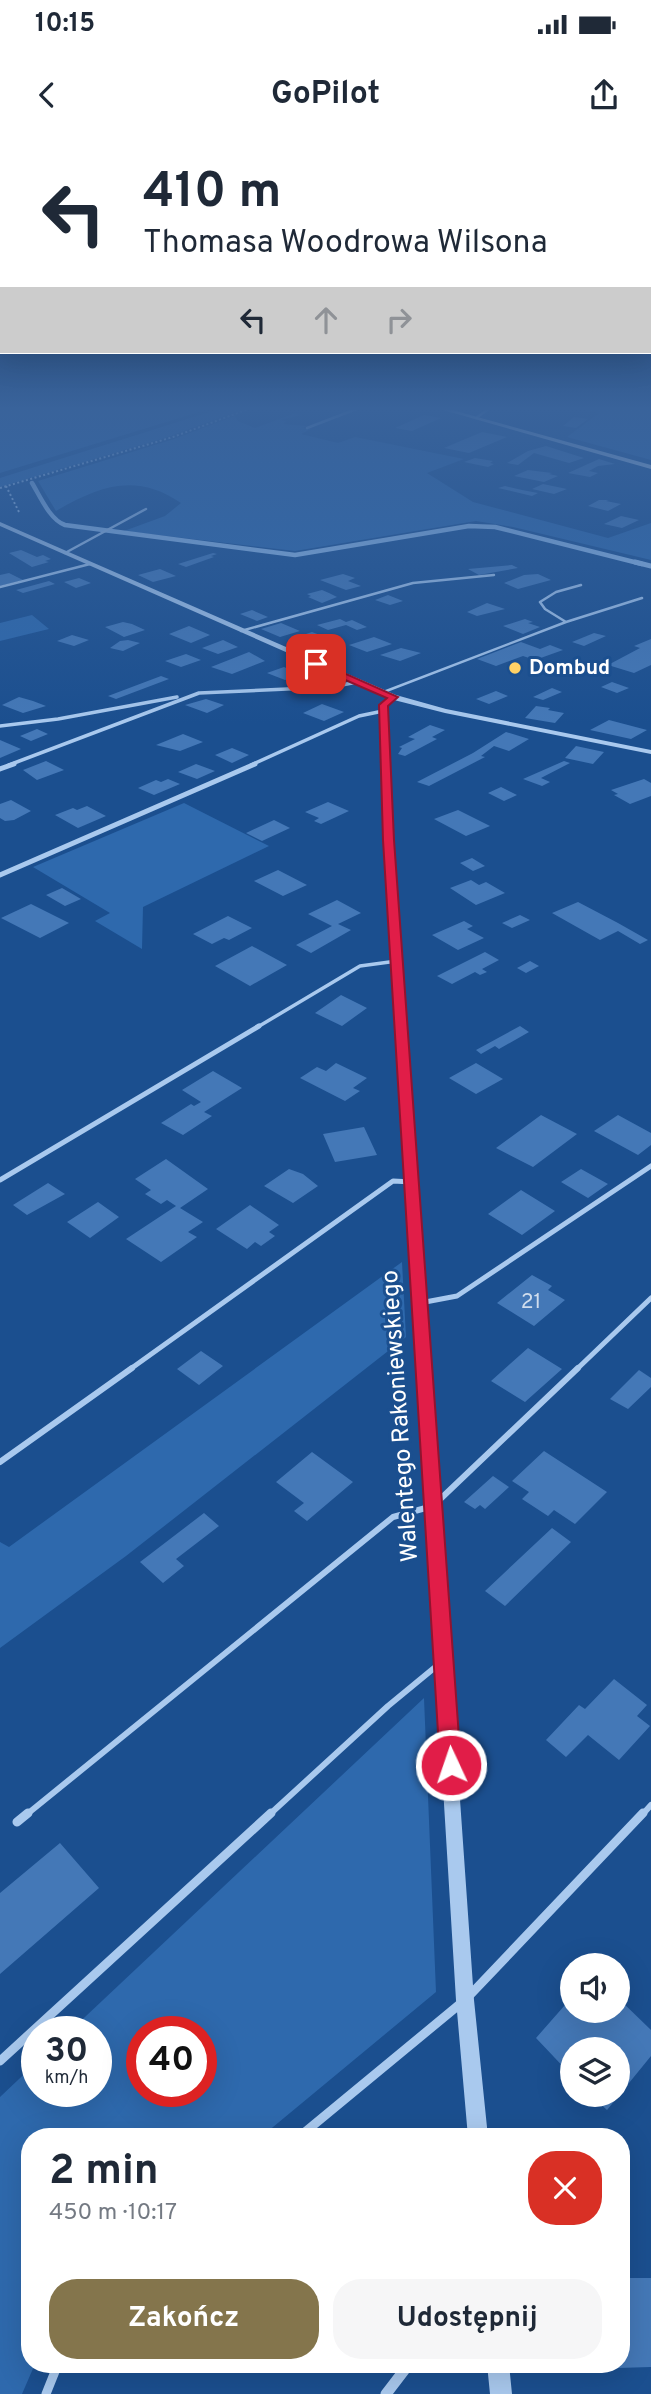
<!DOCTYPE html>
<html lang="pl">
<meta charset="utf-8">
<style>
body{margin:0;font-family:Overpass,sans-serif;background:#f6f6f7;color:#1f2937;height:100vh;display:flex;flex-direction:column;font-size:26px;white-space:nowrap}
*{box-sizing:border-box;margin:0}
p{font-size:23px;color:#747a83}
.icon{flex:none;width:38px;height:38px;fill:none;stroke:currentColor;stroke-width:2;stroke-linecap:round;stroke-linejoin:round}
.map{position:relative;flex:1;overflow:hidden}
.details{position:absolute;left:21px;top:1988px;width:609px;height:245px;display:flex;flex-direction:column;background:#fff;border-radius:28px;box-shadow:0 7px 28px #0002}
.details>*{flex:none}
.banner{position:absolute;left:0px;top:0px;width:651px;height:214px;box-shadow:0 7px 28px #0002;background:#fff;color:#1f2937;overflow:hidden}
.buttons{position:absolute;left:560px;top:1813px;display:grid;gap:14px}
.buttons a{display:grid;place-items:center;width:70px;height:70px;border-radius:50%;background:#fff;box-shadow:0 7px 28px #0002;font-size:35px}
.speed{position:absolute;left:21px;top:1876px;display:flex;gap:14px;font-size:35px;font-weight:700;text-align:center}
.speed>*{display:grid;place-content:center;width:91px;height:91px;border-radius:50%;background:#fff;box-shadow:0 7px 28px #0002;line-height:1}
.speed small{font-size:18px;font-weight:400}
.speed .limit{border:10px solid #d22;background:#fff;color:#111}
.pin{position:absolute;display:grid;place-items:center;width:60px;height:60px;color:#fff;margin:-30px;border-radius:14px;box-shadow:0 4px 10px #0006}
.me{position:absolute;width:77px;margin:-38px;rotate:357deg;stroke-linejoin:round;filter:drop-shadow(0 0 5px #0008)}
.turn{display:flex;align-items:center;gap:24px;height:147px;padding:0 28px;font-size:32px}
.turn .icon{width:91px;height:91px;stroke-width:2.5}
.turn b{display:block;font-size:49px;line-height:60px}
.lanes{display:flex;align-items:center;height:66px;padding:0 28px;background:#0003;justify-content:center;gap:35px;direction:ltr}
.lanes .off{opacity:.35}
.round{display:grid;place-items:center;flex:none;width:74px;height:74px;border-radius:28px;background:#f6f6f7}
.headline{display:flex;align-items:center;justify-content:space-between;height:119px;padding:0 28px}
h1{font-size:42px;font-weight:700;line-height:52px}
.action{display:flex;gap:14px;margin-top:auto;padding:14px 28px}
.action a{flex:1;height:80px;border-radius:28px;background:#84754c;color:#fff;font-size:28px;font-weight:700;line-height:80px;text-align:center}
.action a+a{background:#f6f6f7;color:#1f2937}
.status{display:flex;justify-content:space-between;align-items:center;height:49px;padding:0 35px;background:#fff;direction:ltr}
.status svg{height:19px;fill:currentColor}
header{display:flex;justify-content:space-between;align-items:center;height:91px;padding:0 28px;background:#fff;font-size:32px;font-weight:700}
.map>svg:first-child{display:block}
.green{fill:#2e69ad;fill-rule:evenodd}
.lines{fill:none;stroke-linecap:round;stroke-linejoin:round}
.stream-far1{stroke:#9cc4f0;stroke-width:4.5}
.stream{stroke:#9cc4f0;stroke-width:5}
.building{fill:#4478b7}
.path{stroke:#a9c9ee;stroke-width:2;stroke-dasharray:2 2.5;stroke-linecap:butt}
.service-far4{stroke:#a9c9ee;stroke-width:2.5}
.service-far3{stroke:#a9c9ee;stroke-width:3.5}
.service-far2{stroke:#a9c9ee;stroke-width:5}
.service-far1{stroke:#a9c9ee;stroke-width:6}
.service{stroke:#a9c9ee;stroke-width:9}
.minor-far2{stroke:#a9c9ee;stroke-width:3.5}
.minor-far1{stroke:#a9c9ee;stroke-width:5}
.minor{stroke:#a9c9ee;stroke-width:11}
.tertiary{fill:#a9c9ee;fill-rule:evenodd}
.secondary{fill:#d6e6fa;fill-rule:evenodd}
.route{fill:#e11d48;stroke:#92132f;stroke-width:2}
.poi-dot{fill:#ffd166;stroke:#1b4f8f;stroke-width:2.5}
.labels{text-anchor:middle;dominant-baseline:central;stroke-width:6;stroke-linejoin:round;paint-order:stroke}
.far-poi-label{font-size:21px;font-weight:bold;fill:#fff;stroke:#1b4f8f;text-anchor:start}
.number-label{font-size:21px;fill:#d0dded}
.street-label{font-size:24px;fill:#fff;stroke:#1b4f8f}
</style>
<div class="status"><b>10:15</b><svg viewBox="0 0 49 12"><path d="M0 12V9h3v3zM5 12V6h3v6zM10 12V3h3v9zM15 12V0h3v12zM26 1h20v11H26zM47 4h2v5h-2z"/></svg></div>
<header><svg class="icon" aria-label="back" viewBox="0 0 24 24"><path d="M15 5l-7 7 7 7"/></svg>GoPilot<svg class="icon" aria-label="share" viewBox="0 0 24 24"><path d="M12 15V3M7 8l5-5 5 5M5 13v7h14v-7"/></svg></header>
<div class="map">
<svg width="651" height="2254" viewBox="0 0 651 2254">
<rect width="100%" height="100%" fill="#1b4f8f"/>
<path class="green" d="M0,268H212L0,333Z
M222,268H246L168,297L0,347V338Z
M575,268H651V320L567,297L599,273Z
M298,272L296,274L302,275L280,280L286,281L283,284L307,286L303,288L311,289L301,294L338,303L355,297L464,319L427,333L473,362L608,398L651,383V420L513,387L476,381L295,411L124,391L165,376L181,363C136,332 99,346 56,371L38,341L174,299L235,276L238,281L255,288Z
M32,475L49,489L0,501V483Z
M184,663L269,706L143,767L142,809L95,781L110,773L33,727Z
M402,1122L406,1197L126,1416L0,1508V1402L9,1407Z
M424,1558L436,1852L261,1997H30V2224H35L22,2254H0V1957L37,1922V1951H96V1892H69ZM142,1892H201V1951H142Z"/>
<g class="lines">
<path class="stream-far1" d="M32,343C40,356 50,380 65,385L295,415L469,386L495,387L642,424"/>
<path class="stream" d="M635,422L651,426"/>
</g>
<path class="building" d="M424,275L441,278L412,291L395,288Z
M574,277L588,279L576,288L563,286Z
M482,292L507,297L469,313L444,308Z
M546,306L584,318L569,323L534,313L518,325L507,323L528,311Z
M475,318L493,321L490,323L494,324L488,327L464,322Z
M599,319L615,324L598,326L589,331L598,333L590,337L568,333Z
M528,330L552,333L549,334L558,336L544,342L514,336Z
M543,344L567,349L554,354L532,349Z
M505,346L522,350L538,353L532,356L498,348Z
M599,360H609L606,361L621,364L608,371L588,366Z
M621,376L639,380L622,388L604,384Z
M21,410L37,417L43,415L51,419L45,421L49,422L32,427L9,413Z
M213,413L217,414L211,416L214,417L186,427L178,424Z
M512,425L518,428L479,435L468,429Z
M160,429L176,436L153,442L138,435Z
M9,433L23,440L0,446V435Z
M343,434L355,438L348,441L361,446L346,450L320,440Z
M538,434L551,440L518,449L504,443L524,435Z
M79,438L91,443L76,448L64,442Z
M49,441L55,444L23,453L16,450Z
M322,450L329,453L337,457L322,463L308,457L311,456L307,454Z
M388,455L403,461L390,465L375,460Z
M487,463L505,469L477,476L467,472Z
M252,470L268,477L257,481L240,474Z
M340,479L346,482L352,480L367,487L357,490L346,485L328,490L317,485Z
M525,479L533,482L528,483L540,487L523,494L503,486Z
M123,482L132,484L145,490L124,497L105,487Z
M281,483L300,491L280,497L261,489Z
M189,486L210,495L191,503L169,494Z
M312,492L325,497L321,499L327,501L307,508L288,500Z
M594,493L606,496L584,506L572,502Z
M72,495L89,500L74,506L57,501Z
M374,497L392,504L367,512L349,505Z
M651,499V525L634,533L608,525L640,508L634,506Z
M128,500L140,503L123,511L110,508L120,501Z
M223,500L238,507L218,514L202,508Z
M521,502L540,509L550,505L563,510L535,520L523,516L496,526L477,519Z
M401,508L421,513L400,521L380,515Z
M249,512L265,521L232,534L211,527Z
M186,514L201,520L181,527L165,521Z
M284,527L300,534L285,540L267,533Z
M161,536L169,539L116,559L108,556Z
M612,542L629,548L617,553L601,547Z
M552,548L562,552L543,560L533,557Z
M496,551L508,556L489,564L476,559Z
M19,557L33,561L46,566L23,573L2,565Z
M206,559L224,565L207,573L185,565Z
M322,564L344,572L324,581L303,573Z
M536,566L550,568L548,570L564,573L555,583L525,578Z
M609,580L647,590L631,599L590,590Z
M430,585L445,590L432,597L437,599L405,616L398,614L402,608L399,607L415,599L408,597Z
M37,589L48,594L31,601L20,596Z
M506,592L529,599L509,611L494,606L481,616L485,617L429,646L417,642L473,613Z
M183,594L203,602L180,611L156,605Z
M0,600L21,609L0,618Z
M576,606L604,612L593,624L565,618Z
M232,608L249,615L232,623L215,615Z
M46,621L64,630L37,640L23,630Z
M564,621L570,623L541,638L550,642L542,646L523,639Z
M196,624L215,631L197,639L178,632Z
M168,639L180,644L154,655L138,648L156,640L161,642Z
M644,639L651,643V656L630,664L614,655L618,654L611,650Z
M501,647L517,655L504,661L488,653Z
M11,660L31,671L14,680L5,681L0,678V664Z
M328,662L349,671L321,684L314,681L319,678L305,672Z
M87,666L106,676L78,688L55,675L73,668L77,670Z
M458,670L490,686L466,696L434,679Z
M274,680L290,688L262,701L246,693Z
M472,718L485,726L473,731L460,723Z
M278,730L307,745L283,756L254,741Z
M471,740L479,745L486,742L505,753L476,765L450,748Z
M62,748L81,759L65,766L46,755Z
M337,760L361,773L338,784L351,790L311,813L296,805L332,786L308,774Z
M578,762L618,783L648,800L640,804L618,791L600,800L552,773Z
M31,764L69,783L40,798L1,778Z
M520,775L530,780L512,788L502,783Z
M228,776L252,788L229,800L224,798L212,804L193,794Z
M464,781L473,786L467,789L484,798L458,810L432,795Z
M252,806L287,825L250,846L215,826Z
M485,812L499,820L482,829L487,832L480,835L475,832L452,844L437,836Z
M530,821L539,826L526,833L517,828Z
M341,855L367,868L342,886L315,873Z
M520,886L529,892L499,909L495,906L481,914L476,910Z
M336,923L367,938L353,948L360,951L345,961L300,938L317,927L326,931Z
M476,923L503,939L476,954L449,938Z
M213,931L242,948L204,972L212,976L183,995L161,983L191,964L194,966L201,962L182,950Z
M541,975L577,994L533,1027L496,1008Z
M618,975L651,993V1005L638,1015L594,991Z
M364,987L377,1015L335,1022L323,994Z
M166,1019L208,1049L180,1068L203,1082L188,1092L197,1097L161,1122L126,1099L176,1066L167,1060L161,1064L145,1054L151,1050L135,1039Z
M289,1029L303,1034L318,1046L293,1063L264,1046Z
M581,1029L608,1044L588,1058L561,1042Z
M48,1043L65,1054L27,1075L13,1065Z
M521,1050L555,1071L522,1095L488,1074Z
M98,1062L119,1077L90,1098L67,1082Z
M250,1065L279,1085L269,1092L275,1096L261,1106L255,1102L247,1109L216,1089Z
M532,1135L552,1146L548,1150L565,1160L534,1186L497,1163Z
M528,1208L562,1229L525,1262L491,1241Z
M201,1211L223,1226L199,1245L177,1229Z
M639,1230L651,1238V1247L628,1269L610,1259Z
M544,1311L607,1352L575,1384L554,1370L548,1376L522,1359L529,1352L512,1341Z
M312,1312L353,1342L307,1381L294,1371L304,1363L276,1342Z
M493,1336L509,1347L485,1369L480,1365L475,1369L464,1362Z
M204,1373L219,1386L176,1419L184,1426L163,1443L140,1422Z
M552,1388L571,1402L505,1466L485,1451Z
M614,1539L647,1565L637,1576L650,1586L619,1620L588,1595L566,1617L546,1600L579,1565L585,1569Z
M60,1703L99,1748L0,1834V1753Z
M572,1857V1871H618V1858L651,1890V1916L607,1970L591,1955H618V1909H572V1936L536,1898Z
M621,2138H651V2227L618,2228L617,2224H621Z"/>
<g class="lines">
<path class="path" d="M6,346L19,372
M0,348L173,297L251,268"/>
<path class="service-far4" d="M476,278L490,268
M307,288L359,268
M65,413L146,369
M0,447L90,424
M566,482L545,469L540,462L556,452L581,445
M241,491L413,443L494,435
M381,553L566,482L642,458"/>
<path class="service-far3" d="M256,888L360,826L397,821"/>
<path class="service-far2" d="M0,1040L259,886
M420,1163L457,1156L651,1026
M129,1230L393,1041L412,1042
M576,1230L651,1158"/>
<path class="service-far1" d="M0,1322L132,1228
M26,1675L393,1377L433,1366L578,1228
M269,1675L388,1566L439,1524
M642,1675L651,1665"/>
<path class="service" d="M17,1682L28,1673
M470,1855L643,1673
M0,1921L271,1673
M299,1997L460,1864
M46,2254L58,2224"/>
<path class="minor-far2" d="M0,586L58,579L177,557
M9,625L199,553L332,547L357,542
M251,625L359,576L383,571"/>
<path class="minor-far1" d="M0,629L14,624
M0,735L255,624"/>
<path class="minor" d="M386,2254L409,2224"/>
<path class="tertiary" d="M0,382L396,555L446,569L651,610V614L445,573L394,560L387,566L393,700L474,1860L488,1997H468L456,1860L385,700L379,565L388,557L0,386Z
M487,2224H509L512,2254H490Z"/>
<path class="secondary" d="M436,268H445L651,325V329Z"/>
</g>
<linearGradient id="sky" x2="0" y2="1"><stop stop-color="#0f2b4f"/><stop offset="0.46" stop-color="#39639b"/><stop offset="1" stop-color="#39639b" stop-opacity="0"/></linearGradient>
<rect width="651" height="584" fill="url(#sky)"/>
<path class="route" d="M313,522H319L398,557L388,566L394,700L461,1625L458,1632L451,1635L443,1632L440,1625L383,700L379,565L387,558L313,526Z"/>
<circle class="poi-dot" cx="515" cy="528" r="7"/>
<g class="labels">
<g class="far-poi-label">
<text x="529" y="528">Dombud</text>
</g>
<g class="number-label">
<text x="531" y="1162">21</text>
</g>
<g class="street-label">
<text transform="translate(401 1276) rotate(-94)">Walentego Rakoniewskiego</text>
</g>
</g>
</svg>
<div class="buttons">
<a><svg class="icon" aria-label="sound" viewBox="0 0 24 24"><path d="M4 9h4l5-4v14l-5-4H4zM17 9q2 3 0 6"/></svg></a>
<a><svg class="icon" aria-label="layers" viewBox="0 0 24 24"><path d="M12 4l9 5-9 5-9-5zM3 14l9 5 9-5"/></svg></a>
</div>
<div class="speed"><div>30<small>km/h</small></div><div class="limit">40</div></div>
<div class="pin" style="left:316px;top:524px;background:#d93025"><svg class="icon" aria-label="arrive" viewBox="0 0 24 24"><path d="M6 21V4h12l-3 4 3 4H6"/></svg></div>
<svg class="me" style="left:451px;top:1625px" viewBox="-20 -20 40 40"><circle r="17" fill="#e11d48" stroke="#fff" stroke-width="3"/><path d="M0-11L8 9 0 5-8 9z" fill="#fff"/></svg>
<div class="banner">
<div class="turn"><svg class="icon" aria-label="left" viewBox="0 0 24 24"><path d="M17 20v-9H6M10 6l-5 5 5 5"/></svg><div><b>410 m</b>Thomasa Woodrowa Wilsona</div></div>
<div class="lanes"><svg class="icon" aria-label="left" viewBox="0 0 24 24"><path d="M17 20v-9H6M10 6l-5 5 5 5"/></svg><svg class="icon off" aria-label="ahead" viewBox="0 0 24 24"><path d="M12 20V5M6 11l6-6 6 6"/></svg><svg class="icon off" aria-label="right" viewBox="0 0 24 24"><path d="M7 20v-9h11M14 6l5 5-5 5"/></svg></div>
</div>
<section class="details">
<div class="headline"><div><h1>2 min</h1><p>450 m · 10:17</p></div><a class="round" style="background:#d93025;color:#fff"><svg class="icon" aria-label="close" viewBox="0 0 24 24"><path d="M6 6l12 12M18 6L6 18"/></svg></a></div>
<div class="action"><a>Zakończ</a><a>Udostępnij</a></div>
</section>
</div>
